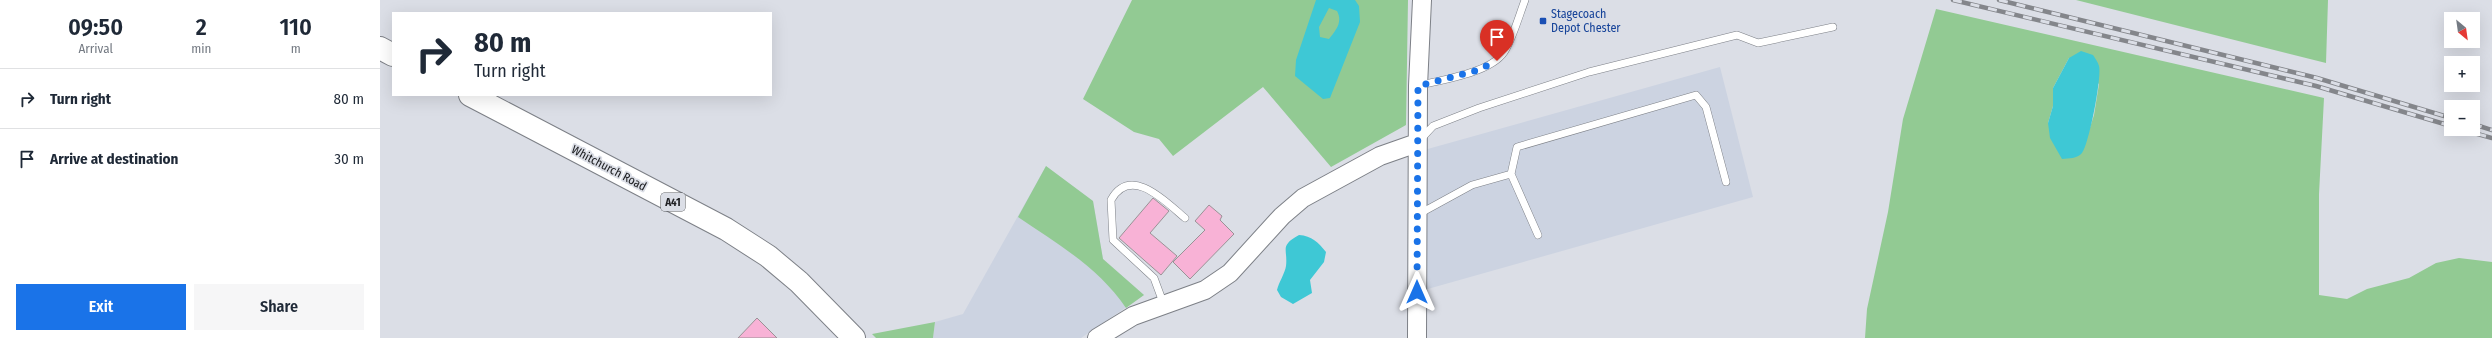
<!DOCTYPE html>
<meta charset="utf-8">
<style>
body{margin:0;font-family:"Fira Sans Condensed",sans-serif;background:#f6f6f7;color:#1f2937;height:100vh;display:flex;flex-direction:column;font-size:15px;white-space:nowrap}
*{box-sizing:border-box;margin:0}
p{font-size:13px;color:#747a83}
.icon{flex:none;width:22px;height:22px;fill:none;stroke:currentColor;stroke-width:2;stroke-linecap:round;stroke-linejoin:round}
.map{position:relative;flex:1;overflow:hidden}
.sheet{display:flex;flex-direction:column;background:#fff;width:380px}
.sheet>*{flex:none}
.top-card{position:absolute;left:12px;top:12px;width:380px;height:84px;border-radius:0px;box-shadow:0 4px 16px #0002;background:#fff;color:#1f2937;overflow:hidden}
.needle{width:26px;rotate:151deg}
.fabs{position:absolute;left:2064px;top:12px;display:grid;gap:8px}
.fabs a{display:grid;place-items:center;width:36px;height:36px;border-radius:0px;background:#fff;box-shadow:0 4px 16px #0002;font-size:20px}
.pin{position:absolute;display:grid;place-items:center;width:34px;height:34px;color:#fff;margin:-41px -17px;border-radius:50% 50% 50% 0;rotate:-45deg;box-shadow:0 0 4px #0007}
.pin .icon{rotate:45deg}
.me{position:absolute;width:44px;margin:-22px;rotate:0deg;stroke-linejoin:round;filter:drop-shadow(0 0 3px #0008)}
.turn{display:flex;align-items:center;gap:14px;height:84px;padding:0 16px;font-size:18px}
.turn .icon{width:52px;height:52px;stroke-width:2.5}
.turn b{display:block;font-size:28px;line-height:34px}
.eta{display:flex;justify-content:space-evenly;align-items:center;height:68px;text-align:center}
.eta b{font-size:24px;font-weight:600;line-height:28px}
.button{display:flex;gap:8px;margin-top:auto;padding:8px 16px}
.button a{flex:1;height:46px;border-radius:0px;background:#1a73e8;color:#fff;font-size:16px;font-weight:600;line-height:46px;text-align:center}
.button a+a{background:#f6f6f7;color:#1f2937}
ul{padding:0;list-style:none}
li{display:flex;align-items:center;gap:12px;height:60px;padding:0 16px;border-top:1px solid #e0e1e3}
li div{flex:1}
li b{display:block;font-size:15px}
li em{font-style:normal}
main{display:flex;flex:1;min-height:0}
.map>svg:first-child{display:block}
.built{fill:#ccd3e1}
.green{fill:#92ca93;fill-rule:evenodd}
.water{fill:#3ec8d5;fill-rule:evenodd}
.building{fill:#f8b2d6;stroke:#9a9296}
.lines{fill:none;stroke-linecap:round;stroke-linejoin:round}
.service-casing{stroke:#7d8087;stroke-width:8}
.tertiary-casing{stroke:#7d8087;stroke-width:20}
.trunk-casing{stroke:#7d8087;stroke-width:24}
.service{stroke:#fff;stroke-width:7}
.tertiary{stroke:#fff;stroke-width:18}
.trunk{stroke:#fff;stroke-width:22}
.rail-casing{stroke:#84868b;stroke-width:4.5}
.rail{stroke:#dbdee6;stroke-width:3;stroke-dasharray:9;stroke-linecap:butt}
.route{stroke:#1a73e8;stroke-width:7;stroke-dasharray:0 12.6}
.transit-dot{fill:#1a4fb4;stroke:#dbdee6;stroke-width:1.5}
.labels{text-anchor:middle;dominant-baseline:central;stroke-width:3.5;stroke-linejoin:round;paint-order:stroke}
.shield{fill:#dbdee6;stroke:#585a5e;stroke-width:1}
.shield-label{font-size:11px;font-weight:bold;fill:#202124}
.transit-label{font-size:12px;fill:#164399;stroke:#dbdee6;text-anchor:start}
.street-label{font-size:12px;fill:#202124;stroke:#dbdee6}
</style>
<main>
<section class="sheet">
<div class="eta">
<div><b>09:50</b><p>Arrival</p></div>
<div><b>2</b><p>min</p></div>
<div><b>110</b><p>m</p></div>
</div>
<ul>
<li><svg class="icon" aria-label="right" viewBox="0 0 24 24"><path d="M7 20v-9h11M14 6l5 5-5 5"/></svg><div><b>Turn right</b></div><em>80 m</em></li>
<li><svg class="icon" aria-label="arrive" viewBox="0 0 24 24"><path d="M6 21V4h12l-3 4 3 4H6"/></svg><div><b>Arrive at destination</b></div><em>30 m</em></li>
</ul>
<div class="button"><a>Exit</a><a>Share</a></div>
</section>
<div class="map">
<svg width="2112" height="338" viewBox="0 0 2112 338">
<rect width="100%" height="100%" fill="#dbdee6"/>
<path class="built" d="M1340,67L1373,197L1037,292V152Z
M666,166L713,201L723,259L764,295L701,338H553L555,322L583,314Z"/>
<path class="green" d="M752,0H1028L1026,125L951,167L883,87L793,156L779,139L754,132L703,99Z
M1696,0H1948L1946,63Z
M1556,9L1944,98L1939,194V295L1967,299L1987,289L2029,278L2056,263L2079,258L2112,262V338H1485L1487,309L1508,212L1523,119ZM1689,58L1719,84L1714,115L1702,152L1668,123L1673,106V88Z
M666,166L713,201L723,259L764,295L746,308C719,268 678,244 638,217Z
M555,322L553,338H496L492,334Z"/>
<path class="water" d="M936,0H975L979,6L980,22L950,98L943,99L915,76L916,60ZM949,8L957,11C963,22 956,30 949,39L940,37L939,27Z
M1701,51L1713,55C1715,58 1718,62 1719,66C1722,77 1709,144 1702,153C1697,159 1689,158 1682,159L1670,138L1668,123L1673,106V88L1689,58Z
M919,235C932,236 938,242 946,252L944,262L930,280L932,293L913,304L901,297L897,290C899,282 905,273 906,266C908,249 899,246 919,235Z"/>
<path class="building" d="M773,198L789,211L770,233L797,256L781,275L739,238Z
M829,205L842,216L840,220L854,234L810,279L793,262L825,230L815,221Z
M377,318L397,338H358Z"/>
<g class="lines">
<defs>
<path id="service" d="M1038,86C1063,79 1114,73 1126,49C1134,34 1139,16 1145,0
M1040,140L1053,126L1099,108L1209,72L1357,35L1378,43L1453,27
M1131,174L1137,147L1316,95L1326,107L1346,182
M1039,214L1092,185L1131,174L1158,235
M784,305L774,278L733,240L731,200C751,164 787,203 805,218"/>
<path id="tertiary" d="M717,338L753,316L825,290L850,273L902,216L923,198L1000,156L1037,143
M1037,338L1038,86L1042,0"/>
<path id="trunk" d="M0,48L13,55
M90,95L346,229L388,256L419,282L474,338"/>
</defs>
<use href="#service" class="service-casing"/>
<use href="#tertiary" class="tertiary-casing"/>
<use href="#trunk" class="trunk-casing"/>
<use href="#service" class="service"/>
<use href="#tertiary" class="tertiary"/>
<use href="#trunk" class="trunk"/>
<defs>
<path id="rail" d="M1573,0L1936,86L2071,126
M1619,0L1937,78L2071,118
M2093,124L2112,130
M2080,129L2112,138"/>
</defs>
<use href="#rail" class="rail-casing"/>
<use href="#rail" class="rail"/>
</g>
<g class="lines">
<path class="route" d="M1037,292L1038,86L1098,70L1117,61"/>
</g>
<rect class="transit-dot" x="1159" y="17" width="8" height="8" rx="2"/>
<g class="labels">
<rect class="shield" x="281" y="193" width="24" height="18" rx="3"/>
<g class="shield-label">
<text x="293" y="202">A41</text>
</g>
<g class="transit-label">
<text x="1171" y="14">Stagecoach<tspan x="1171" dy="14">Depot Chester</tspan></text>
</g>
<g class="street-label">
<text transform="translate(229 168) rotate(28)">Whitchurch Road</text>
</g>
</g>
</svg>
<div class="fabs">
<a><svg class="needle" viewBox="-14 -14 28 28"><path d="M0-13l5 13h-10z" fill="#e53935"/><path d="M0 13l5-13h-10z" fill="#747a83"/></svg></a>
<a>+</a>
<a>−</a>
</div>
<div class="pin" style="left:1117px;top:61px;background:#d93025"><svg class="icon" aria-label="arrive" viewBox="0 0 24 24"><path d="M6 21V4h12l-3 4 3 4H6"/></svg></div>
<svg class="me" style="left:1037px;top:292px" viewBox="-20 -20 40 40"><path d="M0-17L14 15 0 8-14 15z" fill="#1a73e8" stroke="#fff" stroke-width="4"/></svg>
<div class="top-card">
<div class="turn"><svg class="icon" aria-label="right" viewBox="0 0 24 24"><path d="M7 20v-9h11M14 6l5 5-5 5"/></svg><div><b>80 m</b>Turn right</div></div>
</div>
</div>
</main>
